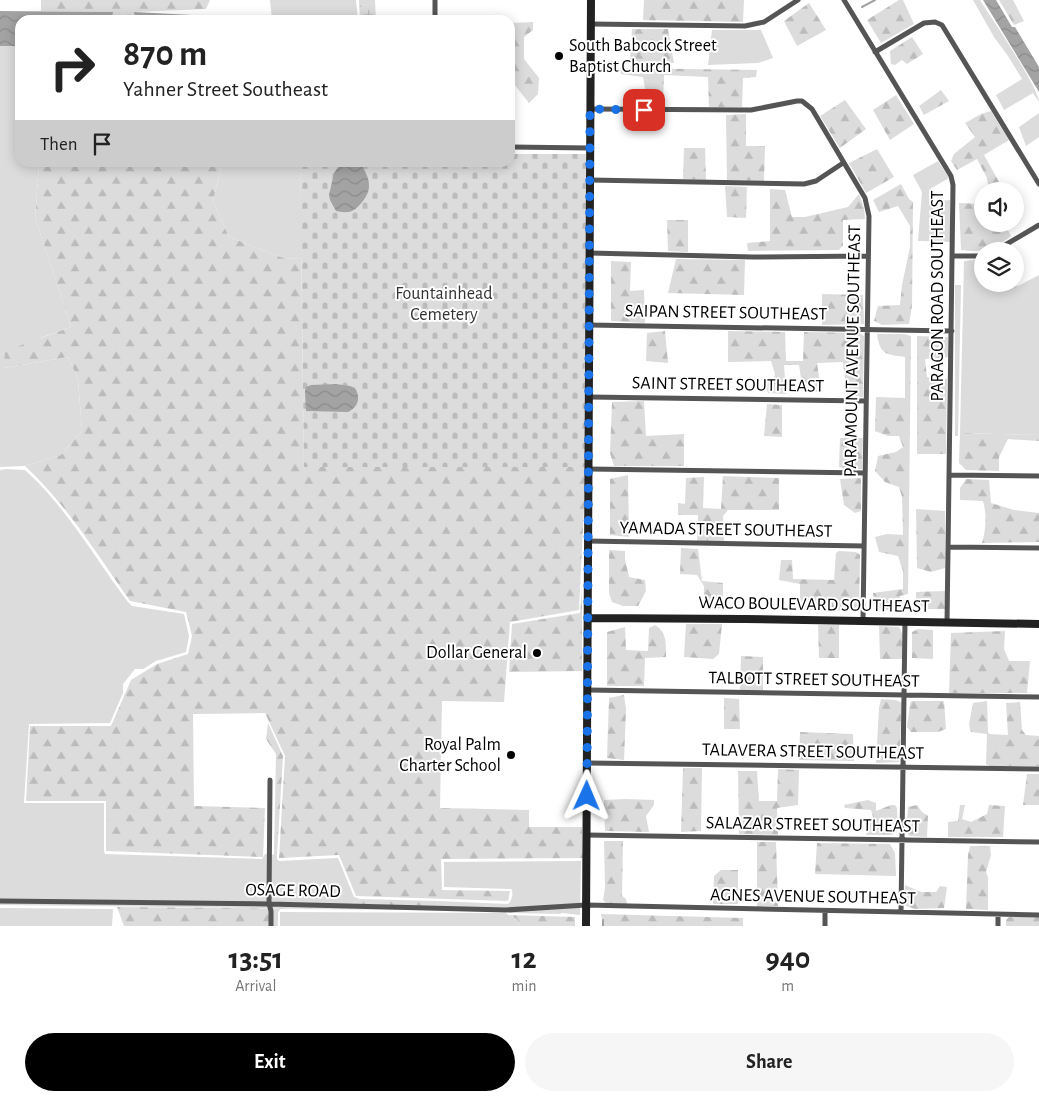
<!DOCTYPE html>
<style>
body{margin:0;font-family:"Alegreya Sans",sans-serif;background:#f6f6f6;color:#222;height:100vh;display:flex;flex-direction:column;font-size:19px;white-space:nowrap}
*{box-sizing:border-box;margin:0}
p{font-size:16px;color:#767676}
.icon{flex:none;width:28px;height:28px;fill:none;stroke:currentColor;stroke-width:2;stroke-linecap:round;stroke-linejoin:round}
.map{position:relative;height:926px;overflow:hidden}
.side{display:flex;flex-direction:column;background:#fff;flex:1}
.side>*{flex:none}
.top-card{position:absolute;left:15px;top:15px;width:500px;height:152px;border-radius:15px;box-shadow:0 2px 12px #0003;background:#fff;color:#222;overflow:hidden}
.fabs{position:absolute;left:974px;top:182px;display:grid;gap:10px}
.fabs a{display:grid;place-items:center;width:50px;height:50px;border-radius:50%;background:#fff;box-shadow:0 2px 12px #0003;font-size:25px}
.pin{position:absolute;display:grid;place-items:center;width:42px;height:42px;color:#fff;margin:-21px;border-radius:10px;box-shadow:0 2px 8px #0006}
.me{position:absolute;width:55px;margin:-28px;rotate:1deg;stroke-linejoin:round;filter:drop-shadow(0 0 4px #0008)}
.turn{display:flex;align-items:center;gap:18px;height:105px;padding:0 25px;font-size:22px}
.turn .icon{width:65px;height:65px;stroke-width:2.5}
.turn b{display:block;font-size:35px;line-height:42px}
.then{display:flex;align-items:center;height:48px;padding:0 25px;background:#0003;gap:10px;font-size:19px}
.eta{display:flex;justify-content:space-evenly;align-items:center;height:85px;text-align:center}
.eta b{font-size:30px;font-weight:600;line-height:35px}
.action{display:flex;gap:10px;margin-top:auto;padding:10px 25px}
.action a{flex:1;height:58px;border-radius:30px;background:#000;color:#fff;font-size:20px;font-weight:600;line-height:58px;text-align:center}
.action a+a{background:#f6f6f6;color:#222}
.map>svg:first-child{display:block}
.grass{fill:#dcdcdc}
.forest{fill:url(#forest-firs)}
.wetland{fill:url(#wetland-marsh)}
.cemetery{fill:url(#cemetery-stones)}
.water{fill:url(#water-waves)}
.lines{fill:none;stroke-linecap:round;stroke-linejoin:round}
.stream{stroke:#a3a3a3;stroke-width:2}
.street{stroke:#555;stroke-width:5}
.secondary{stroke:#222;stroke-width:8}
.route{stroke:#1a73e8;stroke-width:9;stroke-dasharray:0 16.2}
.poi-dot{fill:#000;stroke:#fff;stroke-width:2}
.labels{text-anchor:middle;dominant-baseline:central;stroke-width:4;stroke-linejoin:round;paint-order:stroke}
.poi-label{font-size:18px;fill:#000;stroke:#fff;text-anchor:end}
.park-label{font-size:18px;fill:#333;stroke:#fff}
.street-label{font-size:18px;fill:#000;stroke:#fff}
</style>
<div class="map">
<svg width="1039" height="926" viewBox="0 0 1039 926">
<defs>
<pattern id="forest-firs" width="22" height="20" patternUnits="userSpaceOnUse" patternTransform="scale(1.25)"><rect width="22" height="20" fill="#dcdcdc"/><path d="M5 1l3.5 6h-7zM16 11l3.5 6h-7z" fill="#bbb"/></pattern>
<pattern id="wetland-marsh" width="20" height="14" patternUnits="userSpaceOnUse" patternTransform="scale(1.25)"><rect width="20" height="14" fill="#dcdcdc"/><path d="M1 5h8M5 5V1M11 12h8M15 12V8" fill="none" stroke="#bbb"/></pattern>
<pattern id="cemetery-stones" width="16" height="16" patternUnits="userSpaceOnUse" patternTransform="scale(1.25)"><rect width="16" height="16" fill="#dcdcdc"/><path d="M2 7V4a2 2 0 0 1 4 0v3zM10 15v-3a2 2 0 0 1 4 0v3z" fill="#bbb"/></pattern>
<pattern id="water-waves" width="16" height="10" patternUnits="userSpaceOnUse" patternTransform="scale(1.25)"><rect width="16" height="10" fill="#a3a3a3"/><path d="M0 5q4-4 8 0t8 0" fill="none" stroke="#8b8b8b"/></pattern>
</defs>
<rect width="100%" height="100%" fill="#fff"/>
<path class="grass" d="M270,0H356L358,20H272Z
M973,0H980C991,17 1039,88 1039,102L1033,93L1004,110L996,95L1022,79L1008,56L994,37Z
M712,30H761L773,58L758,63L708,65Z
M0,46H15L20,64V162L39,163L35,218L71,327L40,338L4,368L68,357L78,379L82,431L61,455L25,466L0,467Z
M1039,113V137L1026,146L1019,127Z
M938,161L949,178L930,189L931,202L950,200V242L918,241L922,192L913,175Z
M222,163H300L302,258L286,259L229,237L213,201Z
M982,259V284H1011L1018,286L1039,275V435L960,433L964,261Z
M955,285H961L958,436H955Z
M6,469L25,470C67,508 94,557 128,602L132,606L184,614L189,636L186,652L156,661L143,669H135L123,684V693L110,723L29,724L24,803H104V851L105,854L262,859L265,854L277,855V859L279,861L338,858L354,897L360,899L356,902L339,909L0,905V470Z
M581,861L580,915L562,913L560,914L510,913L505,911L439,910L437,901L508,904C512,901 514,892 511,889L444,887V862Z
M0,908L113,909L112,926H0Z
M280,912L505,913L517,919L519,926H280Z"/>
<path class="forest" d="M41,0H210L206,9L134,12L135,20H112L113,12L41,11Z
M644,0H744L743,22L643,20Z
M899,0H903L914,24L881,43L867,20Z
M999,0H1013L1024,21L1014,25Z
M809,3L826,30L797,46L784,21Z
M533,22V30L524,37V59L539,78L538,94L529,103L510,79V23Z
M632,29H668L674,63L630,62Z
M912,37L923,54L907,64L902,60L895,65L891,64L890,51Z
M620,68L757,70L756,77L743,78L742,107H709L708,77L664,75L663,103L648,107L643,77L621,74Z
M941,90L949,101L924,115L919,106Z
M896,95L914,124L890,140L873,110Z
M845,100L866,129L840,148L820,116Z
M991,111L1009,140L984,155L1003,189L1001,191H989L987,178L977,159L957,170L951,161L954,154L975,137L965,123L981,114Z
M746,114V146H765L764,181L727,180L726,115Z
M684,148H705L706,180L683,179Z
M877,149L894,177L866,193L849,163Z
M39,163H222L213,201L229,237L286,259L301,258L300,163L304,467H586L579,610L510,622L504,702L442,701L440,808L529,810V827H582L583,858L441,859L442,890L510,891L508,901L356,896L339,855L279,858L285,756L265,713L193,714L194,806L265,808L263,857L106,851V801H26L30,726H111L131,680L157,664L188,654L192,636L186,612L130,601C97,554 67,505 25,466L61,455L82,431L78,379L68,357L4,368L5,351L71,327L35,218Z
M901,184L909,199L913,202L912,306L909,324L882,325L874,321L878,306L900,305L902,285L910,247V226L898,206L879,212L873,200Z
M725,186L747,187L746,218L727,217Z
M770,189L785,190L792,217H805L848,207L859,194L864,208L865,219L843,220V245L839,250L748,251L747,243L770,241Z
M959,203L982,204V224H1005L1011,236C995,249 982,253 961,250Z
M667,220H688V252L668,251Z
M676,259L745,260L744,295L668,293Z
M611,261L631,262L630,291L644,290L645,323L611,321Z
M822,294L863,295L864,324L822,325Z
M665,331L668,363L646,361L647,333Z
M728,331L785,332L786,361H803L804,332L859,333L864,336L863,397L847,395L843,362L817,363L821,391L803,392L799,365H784L786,394L768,393L764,383L773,380L775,374L771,361L728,362Z
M877,334H904L911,336L908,594L900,596L899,611L875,609L873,593L903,589V571L898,556L879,552L875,537L887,534L903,535L902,497L899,487L885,482L875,471L878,456L896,452L903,447L899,436H888L875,431L876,397L905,398V357C887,354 880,356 877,334Z
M917,336L948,337L949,357L925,359L927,377L947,379L946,454H917Z
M644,401L646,436L684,434V466H614L610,453L612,402Z
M767,404L782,405V437L764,436Z
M960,433L1039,435V441L1008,439L999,457V471L966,470L959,463Z
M840,438H863L862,469H846L839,467Z
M628,475L629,537L610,535V479Z
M723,476L779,478V510H728L723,516L724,541L697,542L698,515H678V503L685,504L686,478L704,477L703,508L721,509Z
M861,478V511L855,513L844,505L840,479Z
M966,479L989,480L991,503L1014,510L1039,513V542L982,543C986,529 987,515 983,501L960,500V488Z
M916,509L945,511V568L931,572L917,568Z
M681,548L698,549L702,581L723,583V608L704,609V586L697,575L680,574Z
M609,550L625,551V559L629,577L645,580L646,591L638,606H623L612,602L609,593Z
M839,551L856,552L860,555L859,611L800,610V584L779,580L781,560H792L793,579L834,580L836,553Z
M582,588V671L509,672L512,624L580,613Z
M945,591V609H916V592Z
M686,624H722L719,654L713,659L684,657Z
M655,625C667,632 666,644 666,657L645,658L644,686H607V632L625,627L626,650L648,651L649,628Z
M818,625H839V658H819Z
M879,626L899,627L903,635L902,659H880Z
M918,629L933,630V659L912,658V632Z
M1005,631L1004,649L1009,661H1030L1027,693H949L951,633Z
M741,656L763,657V690H740Z
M624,695L626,709L624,760L607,758L609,698Z
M724,698L739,699L740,729H724Z
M881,699L896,700L902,703L899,762L876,763L879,708Z
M912,701H944L946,729L938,732H911L907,727L910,703Z
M987,701L988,732L989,734L1008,735L1006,703L1020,702L1022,730L1026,735L1039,736V766H990L986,764L987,734L971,732L969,724L973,703Z
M268,723L283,756L277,855H274L276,754L266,739Z
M800,732L853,734L854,761L799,760Z
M683,768H702L701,831L681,832Z
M778,769L799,770L798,805L777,808L778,835L739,834L738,771H757L759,801H777Z
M1027,774H1039V805H1023Z
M626,799L654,800V805L646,816L649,832L605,831L604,800Z
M868,800L876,803V811L891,805H895L897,808L898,830L892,835H866L868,826L873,817L871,810L845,808L844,805Z
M917,805L922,812L928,816L927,837L910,836L906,833L908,807Z
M960,805H965L962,819L971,822L987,814L989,805L1005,806L1003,837H948V822L958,821Z
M604,841H623L622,896L626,899L627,904L608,905L603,900L605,888Z
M757,842H776L778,906L757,907Z
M817,843L890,844L895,853L896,876L815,874Z
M970,846H990L991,855L986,872L988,878V910L966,909L968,855Z
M721,870H738V904H713L714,876Z
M905,885L921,892H936L940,886L947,887L944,908L915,909L906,906L904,903Z
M360,899L437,901L439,910L280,909L278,912V926H124L117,907L339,909L356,902Z
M601,914L743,918V926H603Z
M509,915L575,917V926H519L517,919Z
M1009,917H1039V926H1006V920Z"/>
<path class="wetland" d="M359,0H375L376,20H360Z"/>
<path class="cemetery" d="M510,154H586V467H304L300,163L510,162Z"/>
<path class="water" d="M983,0H996L1012,27H1015L1039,67V92Z
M0,11L113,12L112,20H20V46H0Z
M134,12L251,18L250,20H135Z
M341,163H361C364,170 369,177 369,185C370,194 360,207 352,211C347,213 341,212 336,211L330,200L329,195L334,173Z
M336,384L350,386L355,388C361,398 358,407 348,412L306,411L305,391L306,387L311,385Z"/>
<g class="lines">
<path class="stream" d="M862,7L875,0
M603,920V926"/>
<path class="street" d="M844,0L951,176L953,185L947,623
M435,20V0
M591,24L745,26L764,22L798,0
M875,52L924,23L935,22L942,25L1039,184
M590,109L751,110L797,101H802L812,109L865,198L869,216L863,621
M510,147L590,148
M590,180L804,184L816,181L843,163
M995,251L1039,225
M590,253L753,257L868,256
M953,256H982
M589,325L952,331
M589,397L866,401
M589,469L865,473
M949,475L1039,476
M588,541L864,546
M948,547L1039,548
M588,690L1039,697
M587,763L1039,769
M270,780L269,904L271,911V926
M586,835L1039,842
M0,901L269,904L506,910L586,905L1039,915
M901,912L905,622
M825,926V911
M998,926V915"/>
<path class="secondary" d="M588,618L745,619L1039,624
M586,926L591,0"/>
</g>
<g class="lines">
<path class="route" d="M587,796L590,109L644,110"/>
</g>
<g class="poi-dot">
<circle cx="559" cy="56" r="5"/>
<circle cx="537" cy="653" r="5"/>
<circle cx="511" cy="755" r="5"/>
</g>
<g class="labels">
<g class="poi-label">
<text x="569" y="46" text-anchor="start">South Babcock Street<tspan x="569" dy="21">Baptist Church</tspan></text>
<text x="527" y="653">Dollar General</text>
<text x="501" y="745">Royal Palm<tspan x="501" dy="21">Charter School</tspan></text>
</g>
<g class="park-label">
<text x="444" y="294">Fountainhead<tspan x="444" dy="21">Cemetery</tspan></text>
</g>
<g class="street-label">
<text transform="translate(938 296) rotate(-90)">PARAGON ROAD SOUTHEAST</text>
<text transform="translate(726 313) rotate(1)">SAIPAN STREET SOUTHEAST</text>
<text transform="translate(853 351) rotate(-89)">PARAMOUNT AVENUE SOUTHEAST</text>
<text transform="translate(728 385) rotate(1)">SAINT STREET SOUTHEAST</text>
<text transform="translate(726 530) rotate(1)">YAMADA STREET SOUTHEAST</text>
<text transform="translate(814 605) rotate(1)">WACO BOULEVARD SOUTHEAST</text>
<text transform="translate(814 680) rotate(1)">TALBOTT STREET SOUTHEAST</text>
<text transform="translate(813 752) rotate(1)">TALAVERA STREET SOUTHEAST</text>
<text transform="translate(813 825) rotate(1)">SALAZAR STREET SOUTHEAST</text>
<text transform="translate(293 891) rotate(1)">OSAGE ROAD</text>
<text transform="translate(813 897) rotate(1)">AGNES AVENUE SOUTHEAST</text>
</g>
</g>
</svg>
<div class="fabs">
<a><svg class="icon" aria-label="sound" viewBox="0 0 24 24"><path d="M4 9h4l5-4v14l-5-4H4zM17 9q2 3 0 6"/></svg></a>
<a><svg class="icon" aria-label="layers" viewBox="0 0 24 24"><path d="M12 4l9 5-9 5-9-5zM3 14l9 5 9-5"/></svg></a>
</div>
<div class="pin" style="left:644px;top:110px;background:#d93025"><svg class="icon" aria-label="arrive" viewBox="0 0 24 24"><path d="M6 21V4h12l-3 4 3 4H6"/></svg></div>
<svg class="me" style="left:587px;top:796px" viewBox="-20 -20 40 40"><path d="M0-17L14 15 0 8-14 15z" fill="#1a73e8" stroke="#fff" stroke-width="4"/></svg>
<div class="top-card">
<div class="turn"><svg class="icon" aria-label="right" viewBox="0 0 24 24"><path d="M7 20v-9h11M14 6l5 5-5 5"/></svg><div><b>870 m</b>Yahner Street Southeast</div></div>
<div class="then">Then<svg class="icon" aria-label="arrive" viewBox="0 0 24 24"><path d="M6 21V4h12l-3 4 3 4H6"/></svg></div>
</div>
</div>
<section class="side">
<div class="eta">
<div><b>13:51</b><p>Arrival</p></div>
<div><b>12</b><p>min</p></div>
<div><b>940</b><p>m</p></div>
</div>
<div class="action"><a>Exit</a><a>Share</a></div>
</section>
